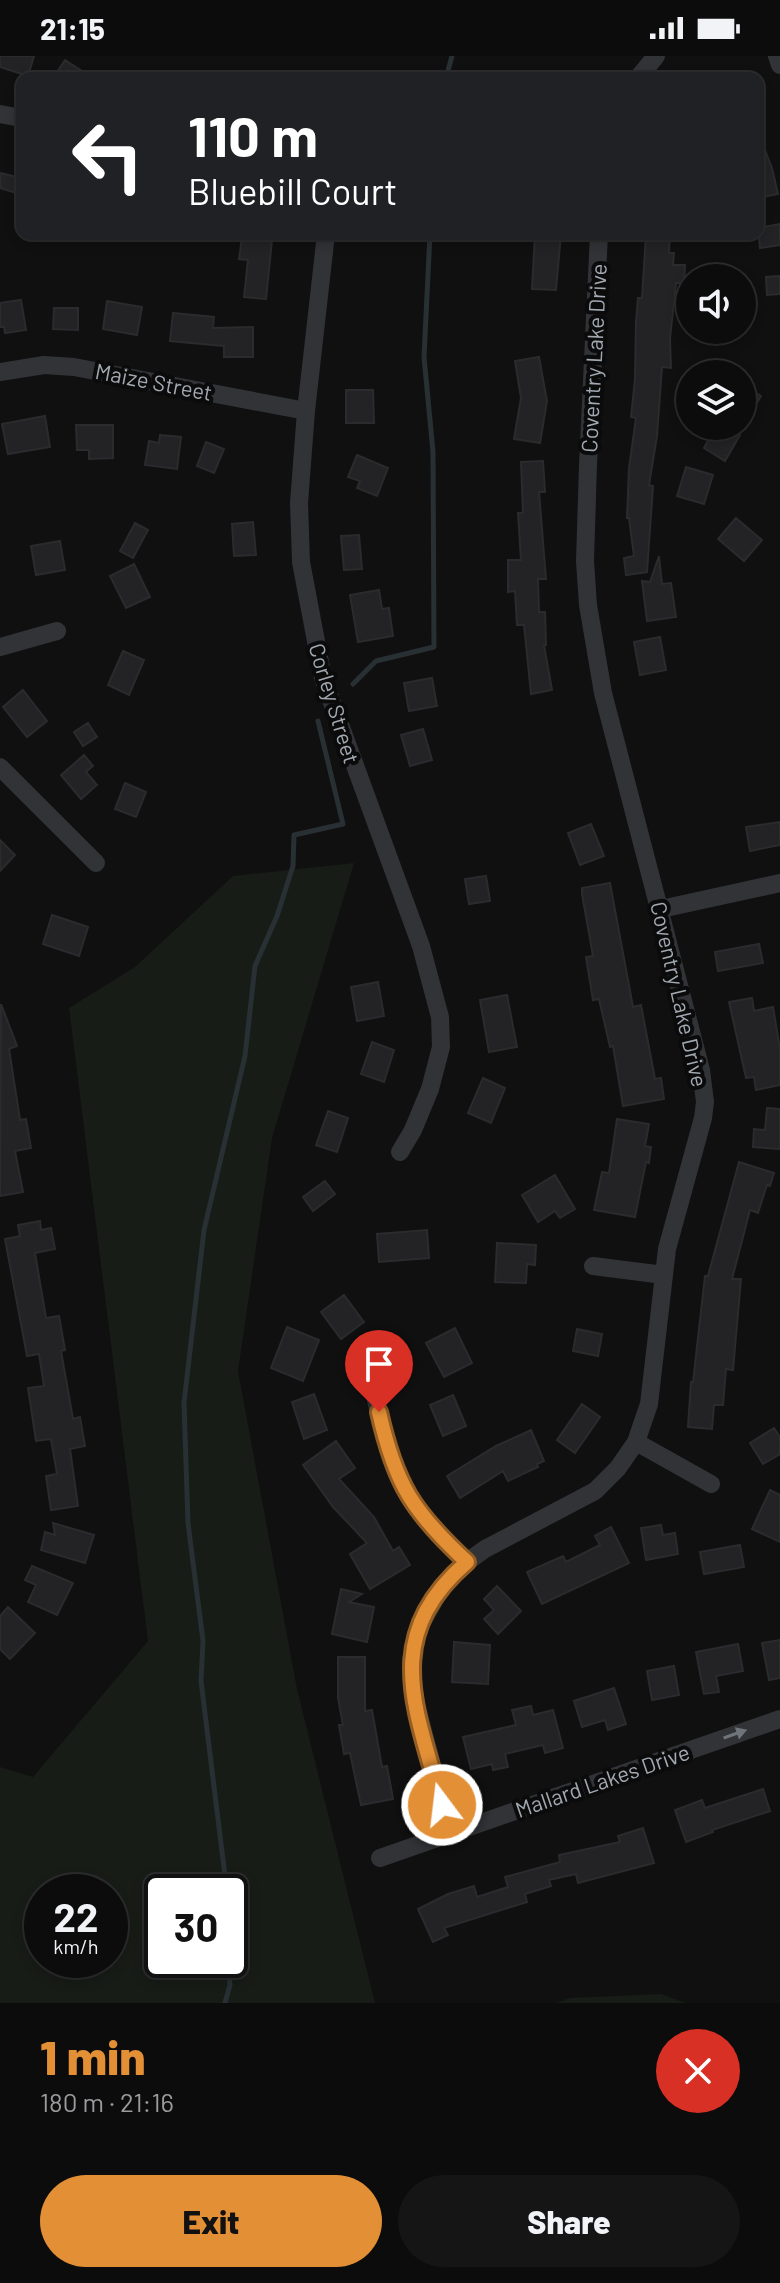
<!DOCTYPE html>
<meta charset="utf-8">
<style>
body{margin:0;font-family:Barlow,sans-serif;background:#151516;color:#f1f3f6;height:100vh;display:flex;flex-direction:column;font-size:30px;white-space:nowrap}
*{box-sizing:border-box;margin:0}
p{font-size:26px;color:#9a9b9d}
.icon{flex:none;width:44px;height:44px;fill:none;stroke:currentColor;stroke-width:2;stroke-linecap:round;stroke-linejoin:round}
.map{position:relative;height:1947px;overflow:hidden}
.drawer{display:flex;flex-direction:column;background:#0c0c0d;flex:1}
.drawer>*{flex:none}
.top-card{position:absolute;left:16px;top:16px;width:748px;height:168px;border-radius:16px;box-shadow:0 4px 12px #0003,0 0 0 2px #2c2c2e;background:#202124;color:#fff;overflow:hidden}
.controls{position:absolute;left:676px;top:208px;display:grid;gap:16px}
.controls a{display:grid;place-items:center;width:80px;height:80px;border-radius:50%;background:#0c0c0d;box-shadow:0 4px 12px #0003,0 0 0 2px #2c2c2e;font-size:40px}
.speed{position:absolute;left:24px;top:1818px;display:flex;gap:16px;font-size:40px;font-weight:700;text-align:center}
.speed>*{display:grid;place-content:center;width:104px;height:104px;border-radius:50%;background:#0c0c0d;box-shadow:0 4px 12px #0003,0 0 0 2px #2c2c2e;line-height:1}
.speed small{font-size:20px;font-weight:400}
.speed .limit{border:4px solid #111;border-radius:12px;background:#fff;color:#111}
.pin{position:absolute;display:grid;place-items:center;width:68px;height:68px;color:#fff;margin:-82px -34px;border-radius:50% 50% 50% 0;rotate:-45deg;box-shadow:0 0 8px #0007}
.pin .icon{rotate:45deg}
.me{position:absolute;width:88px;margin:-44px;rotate:345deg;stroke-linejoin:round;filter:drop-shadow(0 0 6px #0008)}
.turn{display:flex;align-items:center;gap:28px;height:168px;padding:0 40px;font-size:36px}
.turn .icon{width:104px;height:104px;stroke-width:2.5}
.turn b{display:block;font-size:56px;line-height:68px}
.round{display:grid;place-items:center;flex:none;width:84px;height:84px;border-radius:42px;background:#151516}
.headline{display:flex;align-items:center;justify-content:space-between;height:136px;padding:0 40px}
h1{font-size:48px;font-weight:800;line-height:60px;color:#e38f36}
.button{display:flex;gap:16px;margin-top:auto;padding:16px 40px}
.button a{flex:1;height:92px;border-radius:48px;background:#e38f36;color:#111;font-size:32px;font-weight:800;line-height:92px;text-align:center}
.button a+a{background:#151516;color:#f1f3f6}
.status{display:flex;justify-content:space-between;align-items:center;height:56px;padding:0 40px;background:#0c0c0d;direction:ltr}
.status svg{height:22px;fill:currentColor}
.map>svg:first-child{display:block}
.green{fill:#171c17;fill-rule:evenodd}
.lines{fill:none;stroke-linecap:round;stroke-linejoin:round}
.stream{stroke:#283034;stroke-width:5}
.building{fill:#232325;stroke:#2a2b2d;stroke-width:2}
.street{stroke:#313336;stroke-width:18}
.oneway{fill:#6f747a}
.route-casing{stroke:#945d23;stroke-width:20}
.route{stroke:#e38f36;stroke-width:14}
.labels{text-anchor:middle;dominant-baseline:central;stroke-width:8;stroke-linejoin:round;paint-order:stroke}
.street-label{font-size:22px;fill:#a2a9b1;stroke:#0b0b0c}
</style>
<div class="status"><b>21:15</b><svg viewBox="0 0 49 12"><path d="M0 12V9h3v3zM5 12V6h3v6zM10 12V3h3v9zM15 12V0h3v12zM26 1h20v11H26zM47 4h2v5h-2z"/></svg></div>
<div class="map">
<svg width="780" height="1947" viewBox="0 0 780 1947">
<rect width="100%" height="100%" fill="#101011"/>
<path class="green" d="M354,807L272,1082L238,1315L297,1633L375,1947H0V1711L33,1721L148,1585L69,952L135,911L233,820ZM42,1836H110V1904H42ZM162,1836H230V1904H162Z
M661,1938L686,1947H556L570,1942Z"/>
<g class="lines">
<path class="stream" d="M446,22L452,0
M353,628L376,605L434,591L433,396L424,301L430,178
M227,1836L201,1625L203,1585L188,1467L184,1347L204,1174L245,1000L255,910L277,860L293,810L294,779L343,768L318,665
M225,1947L230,1929L228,1904"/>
</g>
<path class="building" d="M0,0H34L28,20L0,11Z
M65,4L93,22H53Z
M759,79L772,112L778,138L758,142Z
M0,117L22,122V139L0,132Z
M780,168V189L760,192L758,172Z
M535,178H561L556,234L532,233Z
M646,178H670L669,197H674L673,209H685L684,227H676L670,282L671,312L662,311L657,380L649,429L653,430L647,516L626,519L624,502L634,500L629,462H627L629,412L636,362L631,361L635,323L636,266L638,242H642Z
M242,181L272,184L266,243L244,241L248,204L239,203Z
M780,220V238L767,239L766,221Z
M21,244L26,274L5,277L4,271H0V247Z
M107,245L142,251L137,279L103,273Z
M54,252H78V274L53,273Z
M173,257L214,261L213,272L253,271V301H224V290L170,285Z
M539,301L547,345L540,387L514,383L521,342L515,305Z
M742,328L761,340L742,371Z
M346,334H373L374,367H346Z
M45,360L50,391L8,398L2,368Z
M76,369H113V402L89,403V394H77Z
M691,370H724L740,379L725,405L704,392L710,381Z
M160,379L181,381L177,413L145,409L149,385L159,387Z
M206,386L224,393L214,417L197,410Z
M357,399L388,412L377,440L357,432L360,425L348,421Z
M543,405L545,436H539L546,523H538L539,556H545L546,589H544L552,634L531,638L524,569H517L515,535L508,536V504H521L518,457H523L521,406Z
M686,411L713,419L704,448L677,440Z
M736,462L762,484L744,505L718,483Z
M253,466L256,499L234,500L232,468Z
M135,467L148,474L133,502L120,495Z
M359,479L362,513L344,514L341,480Z
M60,485L65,514L36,519L31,490Z
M659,500L662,528L671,527L676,561L647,565L642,525L650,526Z
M134,508L150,541L126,552L110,520Z
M379,534L382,553L389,552L393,580L358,586L350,539Z
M660,581L666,614L640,619L634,586Z
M123,595L144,604L129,639L108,629Z
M432,622L437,650L409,655L404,627Z
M23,634L47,665L27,681L3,651Z
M88,667L97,681L83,690L74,676Z
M423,673L432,704L410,710L401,679Z
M84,699L93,710L86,716L97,729L81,743L61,719Z
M125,727L146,736L136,761L115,753Z
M780,766V789L750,795L746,771Z
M591,768L604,800L580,809L568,777Z
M0,784L15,799L0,815Z
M486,820L490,845L469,848L465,823Z
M610,827L633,951L641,949L655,1023L661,1022L664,1043L623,1050L613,990L610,991L599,943L593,944L586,901L593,900L582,838V832Z
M52,859L88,871L79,900L43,888Z
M759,888L763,907L718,915L715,896Z
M378,926L384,960L357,965L351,931Z
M507,939L517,991L489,996L480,944Z
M752,942L754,955L773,951L780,993V1029L756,1034L754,1021L746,1022L729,946Z
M1,948L17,990L9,993L20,1064L26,1063L31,1092L15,1095L23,1136L0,1140Z
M372,986L394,994L384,1026L361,1018Z
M483,1022L505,1032L491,1067L468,1057Z
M767,1052L780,1053V1093L753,1091L754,1073L765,1074Z
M328,1055L348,1062L337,1096L316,1089Z
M617,1063L649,1068L645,1090L651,1091L649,1107L646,1106L635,1161L594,1154L602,1116L609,1117Z
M739,1106L774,1117L770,1130L767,1129L758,1157L750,1154L732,1223H741L733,1314L726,1313L723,1349H714L712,1373L688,1371L691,1326H693L705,1220H708Z
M555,1119L575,1153L560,1162L555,1155L538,1166L522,1139Z
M325,1125L335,1138L313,1155L303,1141Z
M40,1165L41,1174L51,1172L55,1193L35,1197L46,1262L59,1260L65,1294L61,1295L73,1363L80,1361L85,1390L70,1393L78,1450L51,1454L46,1420L57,1418L51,1383L36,1385L28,1332L44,1330L39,1298L27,1300L5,1183L20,1180L18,1169Z
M427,1174L429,1202L379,1206L377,1178Z
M497,1187L536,1189L535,1209L527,1208L526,1227L495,1226Z
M344,1239L364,1266L341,1283L321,1256Z
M287,1271L319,1284L303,1325L271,1312Z
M455,1272L472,1307L444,1321L426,1287Z
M577,1273L602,1278L598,1300L573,1295Z
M314,1338L327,1374L304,1383L292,1346Z
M453,1339L466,1370L443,1380L430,1349Z
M582,1348L600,1361L575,1397L557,1384Z
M774,1372L780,1381V1398L763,1408L750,1387Z
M531,1374L544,1405L537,1408L538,1411L508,1425L503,1415L460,1442L447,1420L496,1390Z
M336,1385L355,1412L339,1423L374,1461L393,1495L399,1491L410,1509L370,1533L350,1498L367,1487L333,1451L303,1409Z
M770,1434L780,1439V1486L752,1473Z
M53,1467L94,1479L85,1507L41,1494L45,1476L55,1479Z
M661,1469L663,1479L675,1477L678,1498L646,1504L641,1472Z
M611,1471L629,1507L542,1548L527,1516L563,1500L566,1506L600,1489L595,1480Z
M740,1489L744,1511L704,1518L700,1496Z
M32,1510L73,1527L57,1559L28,1546L36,1529L25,1524Z
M497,1530L521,1555L498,1578L484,1563L494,1554L484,1543Z
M341,1533L362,1538L349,1546L374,1551L367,1586L332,1578Z
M8,1551L35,1577L10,1603L0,1593V1560Z
M780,1584V1622L769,1624L762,1587Z
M454,1586L490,1589L488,1628L452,1626Z
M738,1588L743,1615L716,1620L719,1636L704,1638L696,1596Z
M338,1601H365V1655L372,1654L382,1711L387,1710L393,1743L361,1749L350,1697L344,1698L339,1669H343L338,1642Z
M674,1610L679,1639L652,1644L647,1615Z
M614,1632L626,1668L608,1674L605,1664L582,1671L574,1645Z
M531,1650L533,1659L553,1654L563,1692L545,1697L543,1689L505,1698L508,1711L493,1714L492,1708L471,1713L463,1681L516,1669L512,1654Z
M763,1733L770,1755L712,1774L713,1776L686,1786L675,1754L702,1744L705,1752Z
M643,1772L654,1807L578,1827L576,1818L549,1824L551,1830L525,1838L527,1846L444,1872L448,1879L433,1886L418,1853L448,1838L474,1830L477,1841L508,1831L505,1821L560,1806L559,1799L620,1786L618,1780Z"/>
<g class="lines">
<path class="street" d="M777,0L780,9
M638,22L656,0
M0,58L22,62
M326,178L306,355L299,447L301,506L323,622L421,890L440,961L441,991L430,1033L413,1074L400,1096
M0,316L44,309L74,311L306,355
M0,591L57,575
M0,711L96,807
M661,853L780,827
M593,1210L664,1219
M374,1335C393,1420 401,1445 467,1506
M636,1386L711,1428
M450,1777L413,1637L411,1604L418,1573L443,1529L467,1506L485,1493L595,1435L618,1412L636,1386L649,1348L667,1193L703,1062L705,1046L701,1014L603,637L588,549L585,505L588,409L599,178
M380,1802L780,1663"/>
</g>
<defs><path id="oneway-solid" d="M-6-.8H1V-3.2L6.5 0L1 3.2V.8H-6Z" transform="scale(2)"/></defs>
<use class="oneway" href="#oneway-solid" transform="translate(735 1678) rotate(-19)"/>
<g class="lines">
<defs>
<path id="route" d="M379,1356C395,1428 413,1456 467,1506C379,1582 417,1654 442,1749"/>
</defs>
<use href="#route" class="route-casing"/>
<use href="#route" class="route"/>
</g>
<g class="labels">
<g class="street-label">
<text transform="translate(593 302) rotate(-87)">Coventry Lake Drive</text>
<text transform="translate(154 325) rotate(11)">Maize Street</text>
<text transform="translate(335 647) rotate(73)">Corley Street</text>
<text transform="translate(680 938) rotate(77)">Coventry Lake Drive</text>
<text transform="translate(602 1724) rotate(-19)">Mallard Lakes Drive</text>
</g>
</g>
</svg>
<div class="controls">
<a><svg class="icon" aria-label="sound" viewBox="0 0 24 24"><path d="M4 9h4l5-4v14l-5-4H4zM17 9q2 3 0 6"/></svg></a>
<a><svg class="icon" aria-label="layers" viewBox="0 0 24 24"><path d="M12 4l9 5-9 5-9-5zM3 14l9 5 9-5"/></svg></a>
</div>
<div class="speed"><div>22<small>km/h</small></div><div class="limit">30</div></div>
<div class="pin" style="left:379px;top:1356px;background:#d93025"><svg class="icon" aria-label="arrive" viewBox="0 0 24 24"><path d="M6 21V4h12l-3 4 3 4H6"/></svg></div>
<svg class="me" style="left:442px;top:1749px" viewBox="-20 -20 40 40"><circle r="17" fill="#e38f36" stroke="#fff" stroke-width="3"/><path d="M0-11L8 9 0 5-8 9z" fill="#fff"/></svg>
<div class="top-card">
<div class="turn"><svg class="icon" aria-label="left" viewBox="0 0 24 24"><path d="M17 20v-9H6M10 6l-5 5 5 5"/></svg><div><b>110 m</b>Bluebill Court</div></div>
</div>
</div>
<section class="drawer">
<div class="headline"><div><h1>1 min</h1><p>180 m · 21:16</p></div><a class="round" style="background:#d93025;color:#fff"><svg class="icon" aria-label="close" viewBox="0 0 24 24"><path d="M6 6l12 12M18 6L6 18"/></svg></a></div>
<div class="button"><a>Exit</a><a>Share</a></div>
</section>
